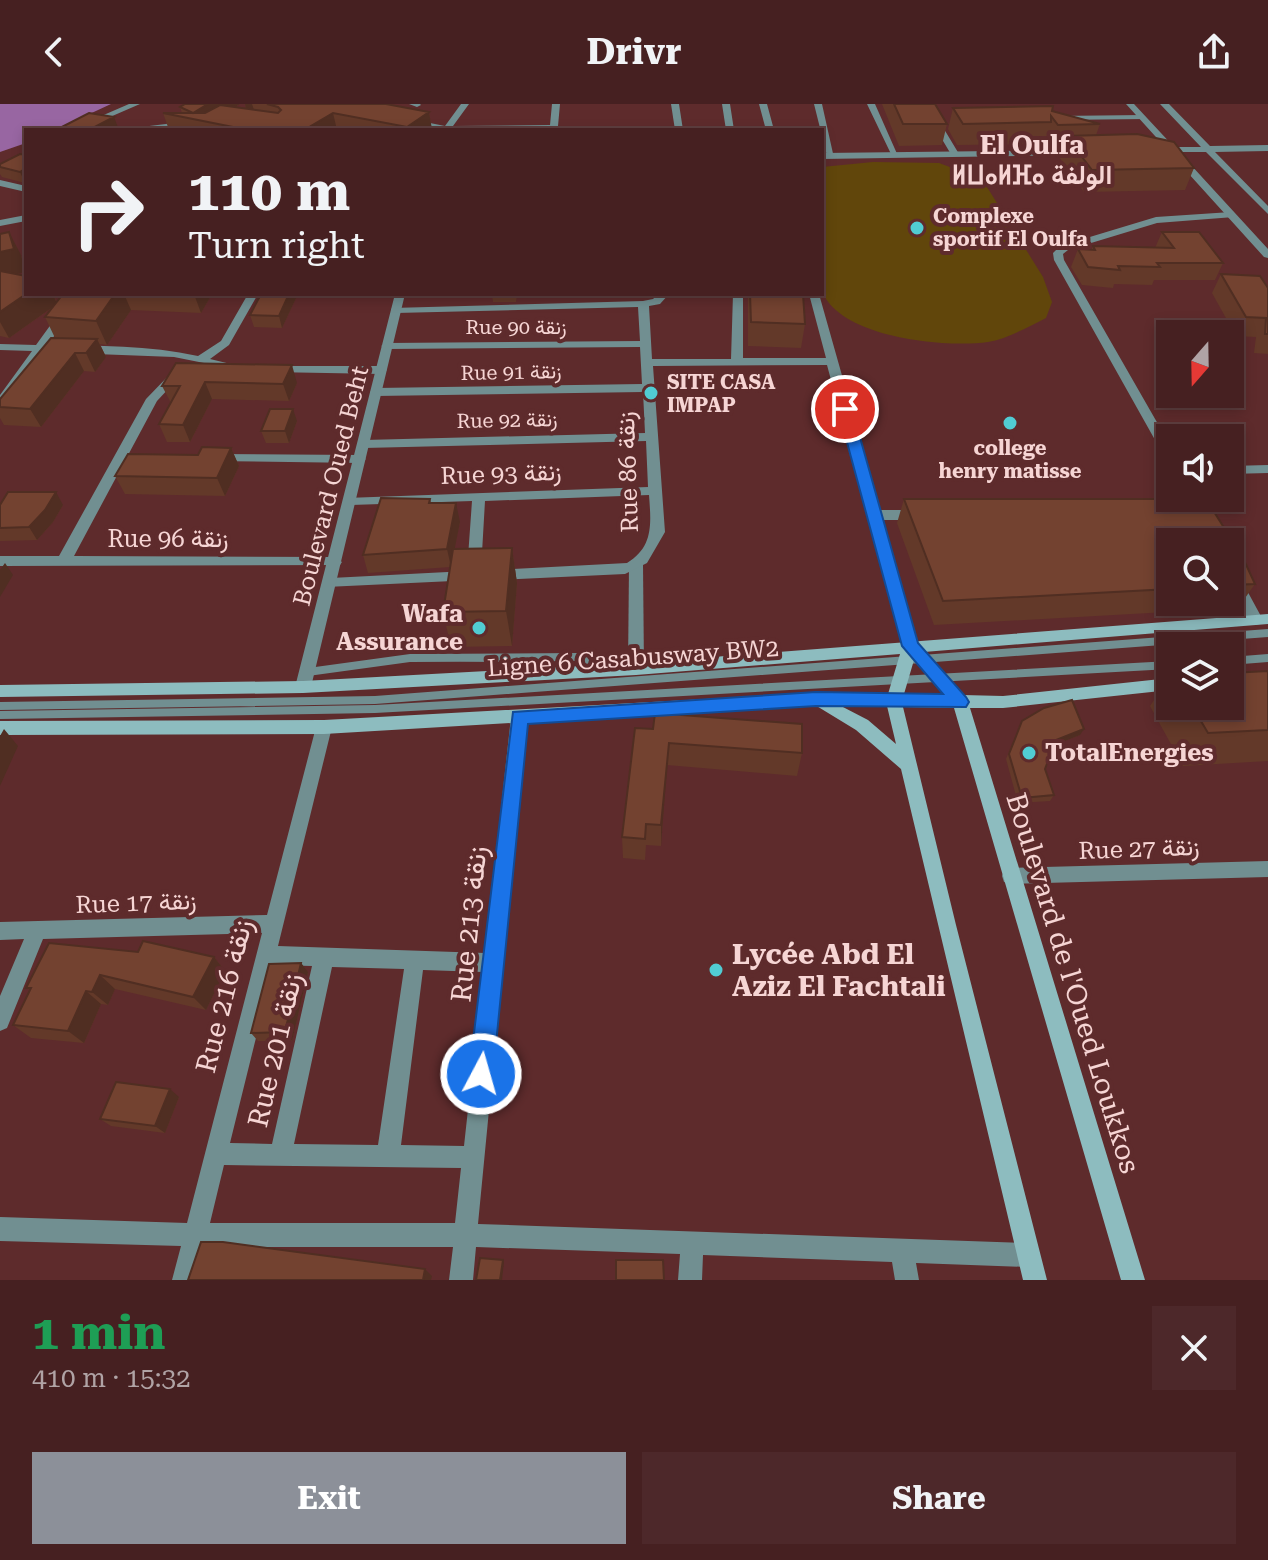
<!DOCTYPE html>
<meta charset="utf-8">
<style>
body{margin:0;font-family:"Roboto Serif",Vazirmatn,"Noto Sans Tifinagh",serif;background:#4d282a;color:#f1f3f6;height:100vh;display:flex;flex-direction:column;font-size:30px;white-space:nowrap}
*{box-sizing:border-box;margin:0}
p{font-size:26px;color:#b0a3a5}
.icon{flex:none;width:44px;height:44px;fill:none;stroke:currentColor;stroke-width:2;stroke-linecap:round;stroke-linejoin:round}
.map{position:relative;height:1176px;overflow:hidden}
.sheet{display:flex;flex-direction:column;background:#462021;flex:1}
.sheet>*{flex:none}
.top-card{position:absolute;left:24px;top:24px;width:800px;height:168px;border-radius:0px;box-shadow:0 4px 12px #0003,0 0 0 2px #5e3e3f;background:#462021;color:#f1f3f6;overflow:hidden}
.needle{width:52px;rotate:200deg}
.controls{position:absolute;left:1156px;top:216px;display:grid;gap:16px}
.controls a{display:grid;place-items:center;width:88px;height:88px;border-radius:0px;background:#462021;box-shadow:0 4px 12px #0003,0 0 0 2px #5e3e3f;font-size:40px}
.pin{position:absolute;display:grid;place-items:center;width:68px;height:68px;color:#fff;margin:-34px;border:4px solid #fff;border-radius:50%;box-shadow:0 2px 8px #0007}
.me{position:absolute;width:88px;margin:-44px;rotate:6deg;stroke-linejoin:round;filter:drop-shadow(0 0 6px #0008)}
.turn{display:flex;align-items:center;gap:28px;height:168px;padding:0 32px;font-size:36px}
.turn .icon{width:104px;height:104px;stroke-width:2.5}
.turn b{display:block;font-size:56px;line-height:68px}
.round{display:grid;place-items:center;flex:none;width:84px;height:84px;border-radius:0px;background:#4d282a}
.overview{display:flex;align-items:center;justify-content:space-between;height:136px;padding:0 32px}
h1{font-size:48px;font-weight:700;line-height:60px;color:#1e9e55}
.button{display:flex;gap:16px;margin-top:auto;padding:16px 32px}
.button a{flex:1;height:92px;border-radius:0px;background:#8c9099;color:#fff;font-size:32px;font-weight:700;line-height:92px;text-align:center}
.button a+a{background:#4d282a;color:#f1f3f6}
header{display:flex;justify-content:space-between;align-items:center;height:104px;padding:0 32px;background:#462021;font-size:36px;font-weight:700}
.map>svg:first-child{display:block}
.green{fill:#61460b}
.water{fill:#9866a2}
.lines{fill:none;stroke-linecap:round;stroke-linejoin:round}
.service{fill:#718f91;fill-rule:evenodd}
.pedestrian{fill:#718f91;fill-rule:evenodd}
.minor{fill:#718f91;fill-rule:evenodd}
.tertiary{fill:#718f91;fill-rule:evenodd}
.secondary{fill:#8dbcbf;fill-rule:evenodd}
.wall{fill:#633929;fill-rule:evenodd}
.shaded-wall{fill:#502e22}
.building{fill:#734230;stroke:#502e22;stroke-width:2}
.route{fill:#1a73e8;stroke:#114b97;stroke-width:2}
.poi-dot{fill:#51ccd3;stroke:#5e2b2c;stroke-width:3}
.labels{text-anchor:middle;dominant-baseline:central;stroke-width:8;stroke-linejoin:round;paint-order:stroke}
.far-poi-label{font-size:20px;font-weight:bold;fill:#f6d5d4;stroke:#5e2b2c;text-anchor:start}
.far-street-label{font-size:20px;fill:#f6d5d4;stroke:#5e2b2c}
.street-label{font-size:24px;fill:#f6d5d4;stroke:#5e2b2c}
.poi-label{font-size:24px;font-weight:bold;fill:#f6d5d4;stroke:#5e2b2c;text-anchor:end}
.far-district-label{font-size:26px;font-weight:bold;fill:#f6d5d4;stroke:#5e2b2c}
.near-street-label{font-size:28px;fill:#f6d5d4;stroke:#5e2b2c}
.near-poi-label{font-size:28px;font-weight:bold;fill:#f6d5d4;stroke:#5e2b2c;text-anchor:start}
</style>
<header><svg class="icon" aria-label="back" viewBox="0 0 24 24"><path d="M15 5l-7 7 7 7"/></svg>Drivr<svg class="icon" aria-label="share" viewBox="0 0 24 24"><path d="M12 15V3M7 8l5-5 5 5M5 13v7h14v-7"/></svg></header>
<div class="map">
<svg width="1268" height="1176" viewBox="0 0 1268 1176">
<rect width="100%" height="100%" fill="#5e2b2c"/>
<path class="green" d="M873,58L939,59L982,75L1043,173L1052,198L1046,214C1028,223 1007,235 988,238C945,244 840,234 822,187V63Z"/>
<path class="water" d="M0,0H111L55,26H26V39L0,48Z"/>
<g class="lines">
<path class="service" d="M1268,525V533L375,600L0,606V598L375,592Z
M580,549L599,556L601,567L600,570H592L590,561L579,557L410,558L308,572L303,568L308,564L410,550Z
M1268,550V558L1230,561V553Z
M1170,557V565L375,609L0,615V607L375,601Z"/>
<path class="pedestrian" d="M636,456L643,461L644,565L636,571L628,565L629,461Z"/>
<path class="minor" d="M129,0H140L80,26H69Z
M409,0H420L421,1L417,3Z
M461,0H469L453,22L550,21L552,0H560L558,22L570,26H439L406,18L410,15L445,22Z
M671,0H679L683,26H675Z
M722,0H730L734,26H726Z
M759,0H767L774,26H766Z
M814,0H822L834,54L827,52Z
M867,0H875L898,52L891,50Z
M921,0H929L959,50L958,52H952Z
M1143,11L1146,15L1056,16L1052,14L1056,12Z
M174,19L196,26H137L141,23Z
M0,76L26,82V88L0,82Z
M1231,108L1234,109V113L1157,119L1068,146L1063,150L1064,156L1170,341V356L1164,352L1054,156L1053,149L1060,142L1156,113Z
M73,190H83L48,241C98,242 149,241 198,252L221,237L248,190H258L229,241L210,255L239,262V266L174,253L43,248L4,303L0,304V291L32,247L0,246V240L36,241Z
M658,190H669L660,200L649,202L652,255H731L733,190H743V254H826L809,190H819L880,406H919L926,411L919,416H882L918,542L915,546H905L902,542L827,261L653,262L665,428L647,459L625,470L496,476L489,471L496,466L627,459C654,443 651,419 649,391L485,397L481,466L474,476L326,483L324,479L326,475L331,474L467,467L472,397L351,401L344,397L346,394L648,383L646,337L364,344L358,340L364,336L645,329L643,288L376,292L370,288L376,284L642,280L640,243L387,245L381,242L387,239L640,237L638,203L396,209L391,206L392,204L643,197L653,195Z
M275,262H381L387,266L381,270L271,268L269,266Z
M178,264L184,268L157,297L74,452L335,453L342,458L340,461L0,462V452H59L146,295L174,266Z
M214,350L360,351L366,355L360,359L209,357L208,354Z
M1268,361V369L1230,370V362Z
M1230,463L1237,468L1263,516L1260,520L1255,521L1250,520L1230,482Z
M519,607L525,608L527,613L478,1120L1028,1139L1036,1143L1040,1151L1036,1159L1028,1163L916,1159L919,1176H895L892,1158L703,1151L702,1176H678L680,1150L476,1143L473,1176H449L453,1143H204L196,1176H172L181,1142L0,1137V1113L187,1119L262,829L43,835L7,924L0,927V892L24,835L0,836V818L267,811L316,623L318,618H330L332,623L278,842L485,849L511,613L513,608ZM274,861L312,862L272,1040L230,1039ZM332,863L404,865L378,1041L294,1040ZM423,866L483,868L464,1042L401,1041ZM224,1061L461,1064L455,1119H210Z
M1268,757V773L1011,780L1004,778L1002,772L1004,766L1011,764Z"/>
<path class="tertiary" d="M1126,0H1134L1174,43H1201L1160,0H1169L1210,42L1268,41V47L1215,48L1268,102V110L1206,48H1179L1268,145V154L1264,153L1169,48H1157V44L1165,43Z
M1083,46V50L1080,51L822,55V49Z
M26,111V117L0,122V116Z
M395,190H405L311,583L309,587H297L295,583Z"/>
<path class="secondary" d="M1268,510V520L924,548L963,591L1003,592L1170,574V586L1003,604H970L1145,1176H1121L954,604L903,603L956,821L1047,1176H1023L901,665L856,626L815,601L324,630L0,631V617L324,616L816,589L888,590L900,550L636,571L303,589L0,593V581L303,577L636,559ZM914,556L944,591L904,590ZM841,602H887L896,640L868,616Z"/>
</g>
<path class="wall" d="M185,0H240L235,3L246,4L245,0H386L429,8L432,26H169L163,9H182L180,3Z
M882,0H935L947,20L942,41L899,42Z
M953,4L1052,7L1100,20L1096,31L1194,64L1185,86L1084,88L1059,53L1063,42H1051L1046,35L1044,40L957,41L948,25Z
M20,50L25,79L2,73L0,70V60Z
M1162,128L1223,159L1215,176H1154L1152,181L1114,180L1113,184L1082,181L1071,163L1078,145L1091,146L1093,142L1155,144Z
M0,130L21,151L25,168L17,170L26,190H53L57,198L63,190H212L201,209L131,206L107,241L100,240L106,253L95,268L84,267L41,323L4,321L0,314V295L55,234L45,213L53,203L9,234L0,232Z
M1221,170L1268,184V250L1254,249L1256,233L1236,232L1212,189Z
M298,190L282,224L254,223L250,211Z
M492,190H517L516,198H493Z
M748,190H803L805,220L801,244L748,242Z
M176,259L297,279L289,297L212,295L190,338H167L159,320L171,299L162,282Z
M297,317L289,339H266L261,327Z
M231,344L239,362L225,392L125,390L115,372Z
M430,395L431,399L460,418L454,445L512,444L517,479L512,542L451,543L443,508L450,463L368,469L363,451Z
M904,395H1206L1243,454L1255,480L1238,504L934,521L897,419ZM1170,438H1230V498H1170Z
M0,401H63L53,418L37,436L0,437Z
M1170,573V602H1230L1268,626V657L1183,662L1150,602Z
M1022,617L1080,631L1054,641L1045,665L1054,691L1050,697L1018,699L1006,655Z
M635,624L802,649L797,672L667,661L661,742L646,741L645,756L623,754L622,733Z
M138,848L214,853L225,867L206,906L115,885L108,901L101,900L84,939L31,934L13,921L30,886L26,884Z
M301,859L308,868L292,937H258L251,929Z
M179,993L165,1029L111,1022L100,1015Z"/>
<path class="shaded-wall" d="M208,0H240L210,18L193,9Z
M245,0H252L254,6L247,9Z
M429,8L432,26H408L407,23Z
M333,9L337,26H304Z
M114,13L119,26H89Z
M26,64V78L25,79L20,68Z
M9,128L21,151L25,168L0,174V148Z
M26,190H53L57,200L9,234L0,218V208Z
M115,190H124L131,206L107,241L96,217Z
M194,190H212L201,209Z
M289,190H298L282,224L279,212Z
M97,235L106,253L95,268L86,249Z
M75,249L84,267L41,323L30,305Z
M292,261L297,279L289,297L283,280Z
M205,278L212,295L190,338L183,321Z
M293,305L297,317L289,339L285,327Z
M231,344L239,362L225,392L217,374Z
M56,388L63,401L53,418L37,436L29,423Z
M456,399L460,418L451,463L447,445Z
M512,444L517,479L512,542L506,507Z
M5,459L13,471L0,493V466Z
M4,625L18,642L0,682V632Z
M1084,625L1080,631L1052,642L1056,636Z
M669,639L667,661L661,742V721Z
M214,853L225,867L206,906L193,893Z
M301,859L308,868L292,937L285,928Z
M100,871L115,885L108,901L92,888Z
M86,887L101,900L84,939L68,927Z
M170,985L179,993L165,1029L155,1022Z
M503,1156L504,1158L502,1176H500Z
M425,1165L432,1172L431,1176H423Z"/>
<path class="building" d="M185,0H208L193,9L180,3Z
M267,0H386L429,8L407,23L333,9L304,26H248L163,9H205L220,1L278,9L281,6L278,3Z
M894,0H935L947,20H903Z
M1053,2L1052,7L1100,20L1058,21L1051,12V18L963,20L953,4Z
M89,9L114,13L89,26H56Z
M1137,30L1174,38L1194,64L1092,66L1066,32Z
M20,50L26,51V64L20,68L0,63V60Z
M9,128L14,145L0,148V130Z
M1162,128H1199L1223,159H1157L1160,163L1118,162L1120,166L1088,163L1078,145L1095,146L1093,142L1174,144Z
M0,167L26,172V190L0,208Z
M1221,170L1260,172L1268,184V230H1265L1266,214L1246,213Z
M63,190H115L96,217L45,213Z
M261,190H289L279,212L250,211Z
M750,190H803L805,220L751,218Z
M51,234L97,235L86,249H75L30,305L0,303V295Z
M176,259L292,261L283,280L205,278L183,321L159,320L180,282H162Z
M270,305H293L285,327H261Z
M202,343L231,344L217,374L115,372L128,350L198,351Z
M8,388H56L45,406L29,423L0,424V401Z
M381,394L430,395L429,399H456L447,445L363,451Z
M904,395H1206L1243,454L1255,480L1230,481V438H1170V485L943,497Z
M512,444L506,507L443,508L453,445Z
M1268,567V626L1208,629L1192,602H1230V569Z
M1072,596L1084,625L1056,636L1045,665L1054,691L1022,694L1009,650L1022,617L1044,604Z
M655,609L802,620V649L669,639L661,721L646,720L645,735L622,733L635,624L653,625Z
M143,837L214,853L193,893L100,871L92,888L86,887L68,927L13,921L31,884H26L49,839L138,848Z
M301,859L285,928L251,929L269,860Z
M116,978L170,985L155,1022L100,1015Z
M201,1138H223L425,1165L423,1176H188Z
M480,1154L503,1156L500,1176H476Z
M616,1156H663L664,1176H616Z"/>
<path class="route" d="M845,301L852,305L918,539L966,593L969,598L966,603L816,602L528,620L493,970L490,978L481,982L473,978L469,970L513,608L816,588L943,590L902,542L838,305Z"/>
<g class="poi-dot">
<circle cx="917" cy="124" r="8"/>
<circle cx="651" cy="289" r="8"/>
<circle cx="1010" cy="319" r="8"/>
<circle cx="479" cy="524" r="8"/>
<circle cx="1029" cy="649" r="8"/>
<circle cx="716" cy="866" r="8"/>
</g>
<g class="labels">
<g class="far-poi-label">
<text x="933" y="112">Complexe<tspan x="933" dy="23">sportif El Oulfa</tspan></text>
<text x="667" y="278">SITE CASA<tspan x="667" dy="23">IMPAP</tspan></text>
<text x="1010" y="344" text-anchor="middle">college<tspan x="1010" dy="23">henry matisse</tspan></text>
</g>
<g class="far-street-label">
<text x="516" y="223">Rue 90 زنقة</text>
<text transform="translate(511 268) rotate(-1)">Rue 91 زنقة</text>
<text transform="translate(507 316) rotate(-1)">Rue 92 زنقة</text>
</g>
<g class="street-label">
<text transform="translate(628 368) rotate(-92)">Rue 86 زنقة</text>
<text transform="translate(501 370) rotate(-2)">Rue 93 زنقة</text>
<text transform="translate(331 382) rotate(-76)">Boulevard Oued Beht</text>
<text x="168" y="435">Rue 96 زنقة</text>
<text transform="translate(633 554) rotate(-4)">Ligne 6 Casabusway BW2</text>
<text transform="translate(1139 745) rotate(-2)">Rue 27 زنقة</text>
<text transform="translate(136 799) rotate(-2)">Rue 17 زنقة</text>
</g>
<g class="poi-label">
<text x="463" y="510">Wafa<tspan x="463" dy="28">Assurance</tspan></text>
<text x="1045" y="649" text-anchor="start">TotalEnergies</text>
</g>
<g class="far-district-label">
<text x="1032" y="41">El Oulfa<tspan x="1032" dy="30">ⵍⵡⴰⵍⴼⴰ الولفة</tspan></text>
</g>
<g class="near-street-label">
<text transform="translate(469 820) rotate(-84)">Rue 213 زنقة</text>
<text transform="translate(1073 879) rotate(73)">Boulevard de l'Oued Loukkos</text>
<text transform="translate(224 892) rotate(-76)">Rue 216 زنقة</text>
<text transform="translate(275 946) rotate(-77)">Rue 201 زنقة</text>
</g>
<g class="near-poi-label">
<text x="732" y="850">Lycée Abd El<tspan x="732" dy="32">Aziz El Fachtali</tspan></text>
</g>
</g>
</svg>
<div class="controls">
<a><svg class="needle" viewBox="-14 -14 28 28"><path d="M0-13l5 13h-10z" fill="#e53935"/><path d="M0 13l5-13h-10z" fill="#b0a3a5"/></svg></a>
<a><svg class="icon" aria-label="sound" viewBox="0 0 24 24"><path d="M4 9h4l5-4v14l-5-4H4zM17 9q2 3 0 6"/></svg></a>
<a><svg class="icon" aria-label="search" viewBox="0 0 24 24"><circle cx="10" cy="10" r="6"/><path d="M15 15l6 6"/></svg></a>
<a><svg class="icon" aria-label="layers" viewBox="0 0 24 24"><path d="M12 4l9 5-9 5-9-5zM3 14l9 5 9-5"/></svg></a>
</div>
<div class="pin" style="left:845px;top:305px;background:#d93025"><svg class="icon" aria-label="arrive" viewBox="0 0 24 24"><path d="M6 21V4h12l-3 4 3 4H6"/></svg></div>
<svg class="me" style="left:481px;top:970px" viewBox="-20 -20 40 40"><circle r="17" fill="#1a73e8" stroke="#fff" stroke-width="3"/><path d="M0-11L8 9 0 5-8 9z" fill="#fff"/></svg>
<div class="top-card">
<div class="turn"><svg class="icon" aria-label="right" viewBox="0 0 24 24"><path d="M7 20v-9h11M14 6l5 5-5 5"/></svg><div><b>110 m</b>Turn right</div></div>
</div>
</div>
<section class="sheet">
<div class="overview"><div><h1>1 min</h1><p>410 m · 15:32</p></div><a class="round"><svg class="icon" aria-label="close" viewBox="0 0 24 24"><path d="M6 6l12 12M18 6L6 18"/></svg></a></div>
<div class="button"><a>Exit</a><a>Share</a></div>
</section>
